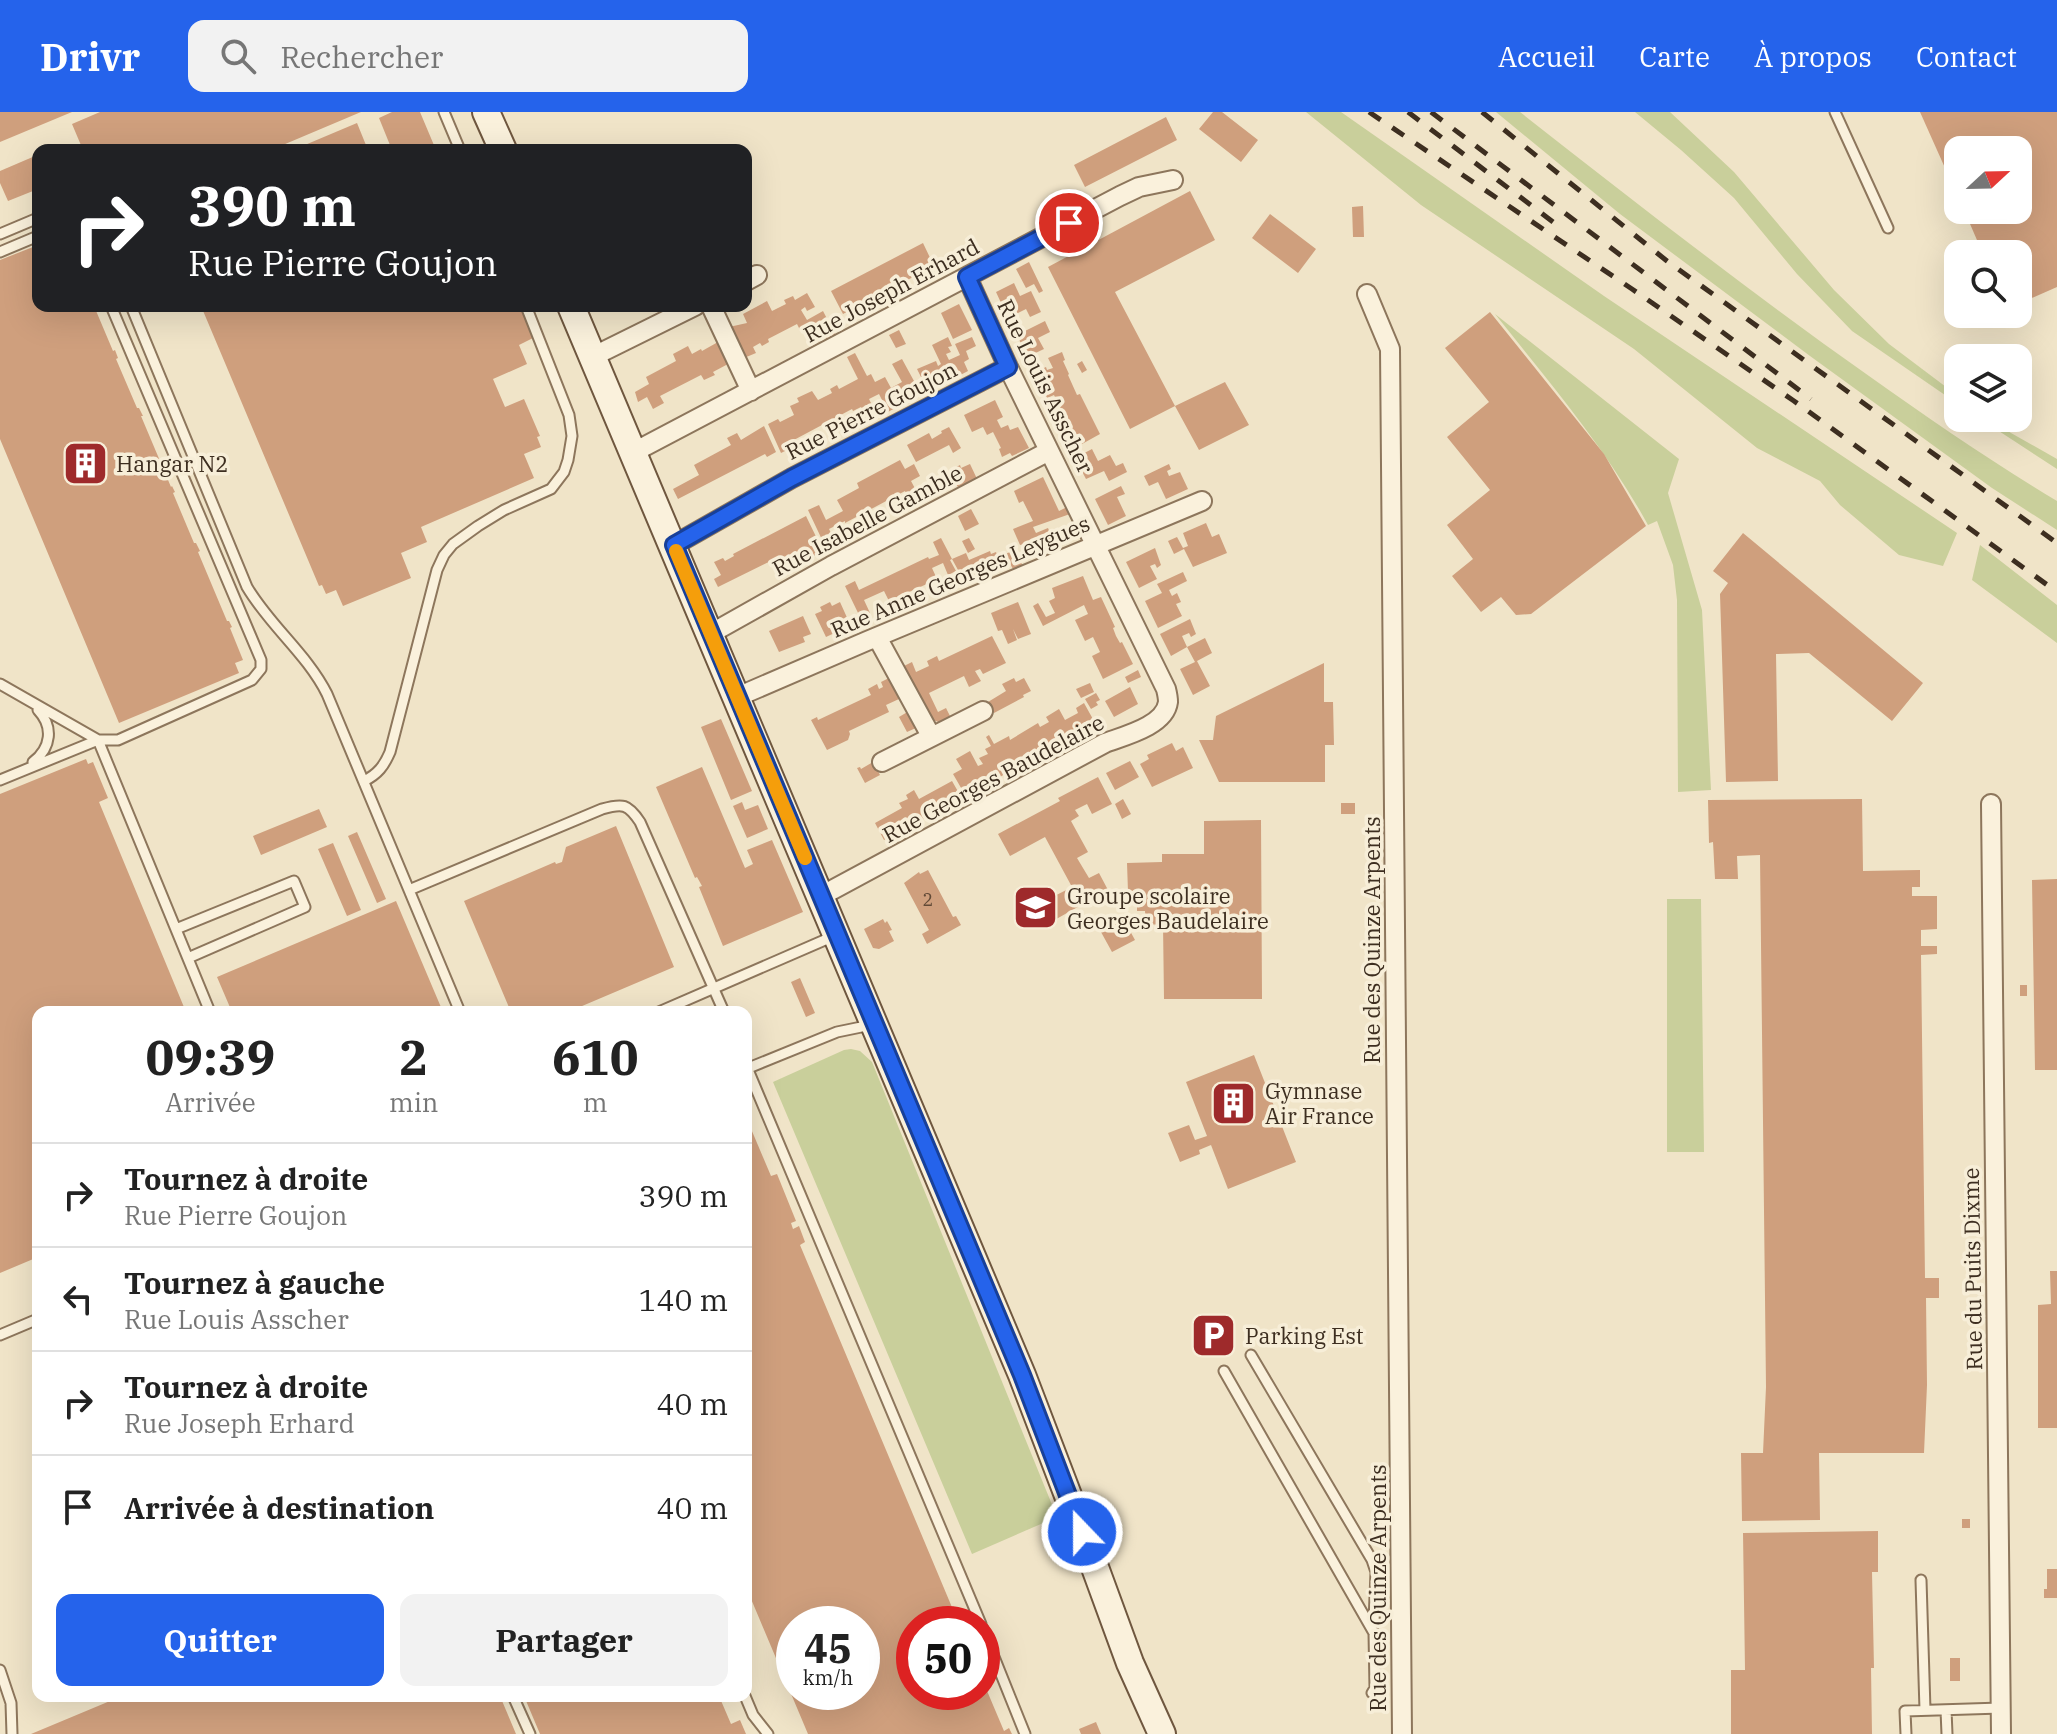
<!DOCTYPE html>
<html lang="fr">
<meta charset="utf-8">
<style>
body{margin:0;font-family:"IBM Plex Serif",serif;background:#f2f2f2;color:#222;height:100vh;display:flex;flex-direction:column;font-size:30px;white-space:nowrap}
*{box-sizing:border-box;margin:0}
p{font-size:26px;color:#767676}
.icon{flex:none;width:44px;height:44px;fill:none;stroke:currentColor;stroke-width:2;stroke-linecap:round;stroke-linejoin:round}
.map{position:relative;flex:1;overflow:hidden}
.sheet{position:absolute;left:32px;top:894px;width:720px;height:696px;display:flex;flex-direction:column;background:#fff;border-radius:16px;box-shadow:0 8px 32px #0002}
.sheet>*{flex:none}
.banner{position:absolute;left:32px;top:32px;width:720px;height:168px;border-radius:16px;box-shadow:0 8px 32px #0002;background:#202124;color:#fff;overflow:hidden}
.needle{width:52px;rotate:68deg}
.tools{position:absolute;left:1944px;top:24px;display:grid;gap:16px}
.tools a{display:grid;place-items:center;width:88px;height:88px;border-radius:16px;background:#fff;box-shadow:0 8px 32px #0002;font-size:40px}
.speed{position:absolute;left:776px;top:1494px;display:flex;gap:16px;font-size:40px;font-weight:700;text-align:center}
.speed>*{display:grid;place-content:center;width:104px;height:104px;border-radius:50%;background:#fff;box-shadow:0 8px 32px #0002;line-height:1}
.speed small{font-size:20px;font-weight:400}
.speed .limit{border:12px solid #d22;background:#fff;color:#111}
.pin{position:absolute;display:grid;place-items:center;width:68px;height:68px;color:#fff;margin:-34px;border:4px solid #fff;border-radius:50%;box-shadow:0 2px 8px #0007}
.me{position:absolute;width:88px;margin:-44px;rotate:338deg;stroke-linejoin:round;filter:drop-shadow(0 0 6px #0008)}
.turn{display:flex;align-items:center;gap:28px;height:168px;padding:0 24px;font-size:36px}
.turn .icon{width:104px;height:104px;stroke-width:2.5}
.turn b{display:block;font-size:56px;line-height:68px}
.eta{display:flex;justify-content:space-evenly;align-items:center;height:136px;text-align:center}
.eta b{font-size:48px;font-weight:700;line-height:56px}
.cta{display:flex;gap:16px;margin-top:auto;padding:16px 24px}
.cta a{flex:1;height:92px;border-radius:16px;background:#2563eb;color:#fff;font-size:32px;font-weight:700;line-height:92px;text-align:center}
.cta a+a{background:#f2f2f2;color:#222}
ul{padding:0;list-style:none}
li{display:flex;align-items:center;gap:24px;height:104px;padding:0 24px;border-top:2px solid #e0e0e0}
li div{flex:1}
li b{display:block;font-size:30px}
li em{font-style:normal}
header{display:flex;align-items:center;gap:48px;box-sizing:border-box;height:112px;padding:0 40px;background:#2563eb;color:#fff}
header strong{font-size:38px}
nav{display:flex;gap:44px;margin-inline-start:auto;font-size:28px}
.search{width:560px;height:72px;background:#f2f2f2;display:flex;align-items:center;gap:20px;box-sizing:border-box;padding:0 28px;border-radius:16px;color:#767676;font-size:30px}
.map>svg:first-child{display:block}
.green{fill:#c9cf9b}
.building{fill:#cf9f7d;fill-rule:evenodd}
.lines{fill:none;stroke-linecap:round;stroke-linejoin:round}
.service-casing{stroke:#8d765c;stroke-width:13}
.minor-casing{stroke:#8d765c;stroke-width:22}
.secondary-casing{stroke:#6f573f;stroke-width:30}
.service{stroke:#faf1dc;stroke-width:9}
.minor{stroke:#faf1dc;stroke-width:18}
.secondary{stroke:#faf1dc;stroke-width:26}
.rail{stroke:#3d2e20;stroke-width:5;stroke-dasharray:14 14;stroke-linecap:butt}
.route-casing{stroke:#184099;stroke-width:20}
.route{stroke:#2563eb;stroke-width:14}
.slow{stroke:#f59e0b;stroke-width:14}
.labels{text-anchor:middle;dominant-baseline:central;stroke-width:7;stroke-linejoin:round;paint-order:stroke}
.number-label{font-size:18px;fill:#624a37}
.street-label{font-size:22px;fill:#3d2e20;stroke:#f7eed8}
.poi-label{font-size:22px;fill:#3d2e20;stroke:#f7eed8;text-anchor:start}
</style>
<header>
<strong>Drivr</strong>
<div class="search"><svg class="icon" aria-label="search" viewBox="0 0 24 24"><circle cx="10" cy="10" r="6"/><path d="M15 15l6 6"/></svg>Rechercher</div>
<nav><a>Accueil</a><a>Carte</a><a>À propos</a><a>Contact</a></nav>
</header>
<div class="map">
<svg width="2057" height="1622" viewBox="0 0 2057 1622">
<rect width="100%" height="100%" fill="#f0e4c8"/>
<path class="green" d="M1306,0H1341L1604,184L1957,421L1943,454L1899,443L1840,393L1820,369L1757,336L1634,237L1421,93Z
M1496,0H1520C1635,90 1750,180 1869,264C1931,308 1992,350 2057,389V418L1992,376L1810,244L1620,102Z
M1635,0H1670L1734,60L1834,178L1889,232L1958,284V292L1852,219L1797,162L1734,86L1681,38Z
M1495,202L1679,347L1668,381L1702,498L1711,678L1678,680L1677,488L1673,453L1657,409L1648,413C1606,336 1549,270 1495,202Z
M1979,306H1990L2011,321L2057,347V357Z
M1980,433L2057,493V531L1972,468Z
M1667,787H1701L1704,1040H1667Z
M851,937L860,939L872,950L1057,1405L972,1442L773,970L844,938Z"/>
<path class="building" d="M0,0H72L0,30Z
M100,0H361L271,38H83L72,12Z
M392,0H420L436,38H392L379,6Z
M1213,0H1222L1258,28L1241,50L1199,17Z
M1920,0H2057V175L2018,192V142H1983L1964,98H2018V38H1958V85Z
M1166,5L1177,28L1085,75L1074,53Z
M357,11L368,38H293Z
M35,44L38,52V77L8,89L0,71V59Z
M1190,79L1215,128L1115,180L1175,294L1225,270L1249,313L1199,338L1175,294L1130,317L1048,155Z
M1363,94L1364,125H1353L1352,95Z
M1270,102L1316,137L1298,161L1252,126Z
M923,131L934,154L843,202L831,179Z
M38,133V194H94L113,239L115,238L118,246L116,247L137,296H139L143,304H141L171,375L172,374L175,380L173,381L194,431H196L200,439L198,440L227,509H229L232,515L230,516L243,548L235,551L239,561L119,611L0,327V148Z
M1029,150L1043,179L1039,181L1034,172L1026,176L1016,157Z
M1014,171L1020,184L1031,179L1041,200L1030,205L1026,197L1008,206L996,180Z
M807,181L815,195L807,199L805,195L801,198L807,208L823,199L836,224L827,228L819,211L801,220L797,212L768,227L769,230L762,234L760,231L753,235L756,241L744,246L729,215L747,211L743,202L767,189L772,199L786,192L784,188L793,184L795,188Z
M959,192L972,218L953,227L941,201Z
M201,194H524L537,224L519,233L527,252L493,267L505,295L524,287L540,324L537,325L541,335L524,342L534,366L421,415L427,430L401,441L411,466L343,494L336,478L326,482L322,473L319,474Z
M1490,200L1604,342L1646,414L1531,502L1516,503L1501,485L1481,500L1452,464L1473,447L1447,413L1490,378L1447,325L1489,290L1445,236Z
M1045,209L1050,220L1038,226L1044,237L1027,245L1017,223Z
M899,218L906,232L896,236L889,223Z
M948,225L952,234L948,235L951,240L946,242L949,248L960,243L955,232L972,225L976,234L966,239L969,247L964,250L968,259L947,270L943,262L924,271L917,257L936,249L938,254L941,252L932,233Z
M718,230L728,252L713,260L715,263L704,268L701,263L660,284L664,291L653,297L647,285L638,290L635,280L649,272L646,265L676,249L673,242L688,234L692,242L701,237L702,239Z
M1062,240L1065,248L1063,249L1069,262L1068,263L1077,283L1080,282L1100,322L1082,332L1077,322L1066,327L1056,305L1063,302L1054,283L1047,286L1037,263L1043,260L1042,257L1046,255L1047,258L1053,256L1048,246Z
M855,241L867,264L871,262L875,270L885,265L891,276L902,270L892,252L902,247L920,280L912,284L913,286L888,300L879,282L869,287L876,301L867,305L861,295L853,299L852,297L792,329L795,334L781,341L768,312L778,307L780,310L794,303L790,294L799,290L797,286L812,279L818,288L832,281L830,277L837,273L839,277L858,267L847,245Z
M1082,249L1087,258L1082,261L1077,252Z
M995,288L1003,305L997,308L1001,316L1008,313L1010,318L1018,315L1029,336L1012,344L1010,341L1002,345L999,337L1001,336L993,320L987,323L983,315L972,320L964,303Z
M764,314L776,340L767,345L765,342L678,387L673,377L699,363L694,353L731,333L727,326L737,321L741,328Z
M949,315L961,336L953,341L949,333L916,350L907,333L929,321L932,327L942,321L941,319Z
M1092,337L1098,349L1110,343L1116,354L1123,351L1127,360L1109,369L1104,359L1086,367L1075,346Z
M900,348L905,357L914,352L920,364L911,369L919,384L910,389L905,379L845,411V409L829,417L835,429L825,434L808,398L819,393L826,408L843,399L837,388L859,376L857,371Z
M970,352L978,369L959,377L949,359L960,353L961,356Z
M1169,352L1171,357L1167,359L1169,364L1180,360L1188,377L1166,387L1158,370L1149,374L1144,364Z
M1043,365L1059,399L1067,395L1070,402L1033,415L1036,421L1048,416L1055,434L1032,443L1027,431L1020,433L1013,417L1033,409L1023,389L1019,391L1014,379Z
M1121,374L1125,382L1117,385L1126,404L1108,413L1095,387Z
M971,397L979,412L965,419L958,404Z
M806,404L823,439L796,453L797,456L785,462L779,452L784,450L781,444L718,475L714,467L721,463L714,450L723,446L725,449L734,444L733,442Z
M1206,411L1212,425L1219,422L1227,441L1193,455L1184,437L1174,442L1168,429L1177,425L1183,436L1188,434L1183,421Z
M1743,421L1923,571L1892,609L1809,541L1776,542L1778,669L1726,670L1720,482L1728,471L1713,459Z
M941,426L952,447L950,448L956,459L948,463L943,451L932,456L937,467L935,468L936,471L930,474L929,471L889,489L884,479L864,488L870,501L860,505L845,474L855,469L859,478L928,445L929,447L939,443L933,430Z
M969,426L975,437L968,441L962,429Z
M1155,436L1161,453L1157,456L1155,452L1150,454L1157,467L1139,476L1126,450Z
M1016,438L1023,455L1014,459L1005,442Z
M990,439L991,442L996,440L1001,453L975,466L974,463L963,467L952,447L966,441L969,448Z
M1183,460L1187,469L1169,478L1172,484L1177,481L1181,490L1176,492L1182,504L1158,516L1145,489L1162,481L1157,472Z
M1083,464L1093,488L1101,485L1115,515L1113,516L1116,524L1120,531L1122,530L1133,552L1103,567L1092,544L1100,540L1093,525L1085,529L1075,508L1088,502L1084,493L1043,514L1033,494L1038,491L1046,505L1055,501L1049,489L1055,486L1052,476Z
M830,490L832,494L840,490L849,510L842,514L843,517L826,525L815,502L822,499L820,495Z
M1018,490L1031,522L1018,527L1013,517L1017,528L1008,532L1002,518L998,519L991,501Z
M803,504L811,522L803,525L805,530L779,540L769,519Z
M1190,507L1196,522L1191,525L1189,521L1182,524L1187,535L1171,544L1160,522Z
M992,524L1006,551L983,562L980,557L975,559L981,569L969,575L964,564L929,581L938,600L946,596L951,606L941,611L933,608L904,554L912,550L916,560L929,554L927,549L937,544L939,549Z
M1205,526L1212,541L1197,549L1210,574L1193,583L1180,557L1195,550L1187,535Z
M1324,551V590H1333L1334,633H1325V670H1219L1199,628H1213L1216,604Z
M1138,558L1141,565L1128,571L1125,565Z
M889,566L894,576L896,574L900,581L897,583L899,587L886,593L889,600L849,619L850,622L848,628L827,638L811,608L817,605L818,608L871,583L868,577L877,572L879,577L883,575L881,570Z
M1014,566L1016,570L1024,566L1031,579L1023,583L1024,585L994,601L988,590L1006,579L1002,572Z
M1090,571L1094,580L1081,586L1076,577Z
M1130,575L1138,592L1114,605L1105,589Z
M1096,581L1100,588L1096,590L1098,593L1091,597L1085,587Z
M1084,591L1094,609L1085,614L1087,618L1061,632L1060,629L1042,642L974,679L973,676L964,681L953,662L962,657L956,647L970,639L978,654L983,652L979,646L988,642L985,637L991,634L986,625L989,623L994,632L1009,624L1010,628L1038,611L1040,615L1049,610L1046,605L1059,597L1065,608L1078,601L1076,596Z
M909,599L918,615L907,620L899,605Z
M721,607L752,679L731,688L701,615Z
M1172,631L1176,639L1183,635L1193,656L1152,675L1140,652L1149,647L1147,643Z
M86,647L88,652L93,650L108,686L99,690L186,900H38V1145L0,1161V682Z
M1130,649L1139,665L1115,678L1106,661Z
M873,650L880,663L865,671L857,656L860,655L861,657Z
M702,655L745,756L753,752L747,738L772,728L803,800L723,834L699,775L702,774L697,765L695,766L656,675Z
M1098,665L1112,692L1092,702L1087,692L1075,698L1079,704L1071,709L1088,740L1077,746L1089,766L1099,761L1108,778L1051,810L1041,791L1072,775L1045,725L1010,744L998,722L1060,689L1058,686Z
M952,669L960,683L953,686L955,690L920,709L918,706L909,710L911,714L884,728L875,711L902,696L899,691L908,687L906,683L914,678L919,687Z
M1123,687L1131,702L1122,707L1115,692Z
M1862,687L1863,759L1920,758V775H1912V784H1937V817L1921,818V834H1937V842L1921,843L1925,1166H1939V1186H1926L1927,1273L1924,1341H1819L1820,1408L1742,1409L1741,1341H1763L1766,1275L1760,743L1737,744L1738,767H1715L1713,730L1709,731L1708,688Z
M742,690L745,698L758,693L768,717L747,726L733,694Z
M1341,691H1355V702H1341Z
M319,697L327,715L261,743L253,724Z
M1261,708L1262,887H1164L1163,812L1146,813L1145,799H1137V779L1128,780L1127,751L1162,750V742H1204V709Z
M616,714L674,855L568,900H511L464,789L555,750L556,752L562,750L566,735Z
M357,720L386,787L377,791L348,724Z
M333,731L361,798L347,804L318,737Z
M928,758L953,805L956,804L961,813L927,832L922,822L929,818L904,771L919,760L920,762Z
M2057,767V958H2035L2032,768Z
M396,789L443,900H232L217,865Z
M883,807L885,811L887,809L892,818L889,819L894,829L879,837L873,836L864,817Z
M1124,808L1135,828L1112,840L1101,820Z
M800,866L815,901L806,905L791,870Z
M2020,873H2027V884H2020Z
M1254,943L1296,1050L1228,1077L1211,1033L1199,1038L1200,1042L1180,1050L1168,1021L1189,1013L1195,1028L1207,1024L1186,970Z
M746,1005L771,1064L777,1062L796,1109L791,1111L793,1117L799,1114L805,1130L800,1133L959,1512H914V1580H982V1567L1004,1619L1009,1616L1012,1622H808L746,1475ZM794,1512H862V1580H794Z
M2050,1159H2057V1316H2038V1193L2051,1192Z
M1962,1407H1970V1416H1962Z
M1878,1419V1460H1872L1874,1556H1871L1872,1622H1731V1558H1745L1743,1421Z
M2047,1457H2057V1486H2044V1477H2047Z
M1950,1546H1960V1569H1950Z
M122,1584H500L516,1622H31Z
M524,1584H719L731,1612L740,1608L746,1622H540Z
M1096,1610L1101,1622H1081L1079,1617Z"/>
<g class="lines">
<defs>
<path id="service" d="M444,0L460,38
M1835,0L1888,116
M0,122L38,106
M0,140L38,124
M131,194L247,475C270,514 307,542 327,582L460,900
M0,572L98,628L210,900
M33,650C51,636 54,615 38,598
M0,668L98,628H118L252,568L261,557V548L111,194
M364,669C378,662 384,654 390,640L437,458L444,443L453,432L478,414L504,398L551,377L564,360L568,348L572,324L569,303L526,194
M409,778L602,697C623,691 628,692 640,710L724,900
M176,817L294,769L305,795L188,846
M659,900L834,824
M746,953L981,1512
M746,957L837,920L871,913
M0,1223L38,1207
M1251,1243L1372,1448L1376,1460L1374,1510L1370,1514
M1224,1259L1374,1521L1375,1576L1372,1581
M1921,1468L1925,1598
M982,1515L1025,1622
M0,1558L11,1591L12,1622
M513,1584L530,1622
M745,1584L753,1603L768,1622
M1946,1598L1947,1622
M1906,1622L1905,1599L2001,1596"/>
<path id="minor" d="M746,169L757,163
M1367,182L1390,237L1402,1622
M711,194L751,279
M594,244L695,194
M634,340L1120,84L1139,75L1173,68
M674,433L792,366L1008,255
M710,522L831,454L1049,339
M877,525L931,624
M737,585L867,529L1202,389
M882,650L983,599
M1991,692L2001,1622
M821,784L1105,631C1124,624 1165,614 1168,590C1168,585 1167,581 1166,577L1008,255L967,165"/>
<path id="secondary" d="M486,0L503,38
M571,194L1022,1263L1082,1420L1130,1551L1162,1622"/>
</defs>
<use href="#service" class="service-casing"/>
<use href="#minor" class="minor-casing"/>
<use href="#secondary" class="secondary-casing"/>
<use href="#service" class="service"/>
<use href="#minor" class="minor"/>
<use href="#secondary" class="secondary"/>
<path class="rail" d="M1369,0L1632,177L1794,289L2057,480
M1408,0L1561,116
M1431,0L1811,287
M1482,0L1667,149L2057,431"/>
</g>
<g class="lines">
<defs>
<path id="route" d="M1069,111L967,165L1008,255L792,366L674,433L1022,1263L1082,1420"/>
</defs>
<use href="#route" class="route-casing"/>
<use href="#route" class="route"/>
<path class="slow" d="M676,439L805,746"/>
</g>
<defs>
<symbol id="building-square" viewBox="-11 -11 22 22"><rect x="-9" y="-9" width="18" height="18" rx="4" fill="#9e2a2b" stroke="#f7eed8"/><path d="M-4-6H4V6H1V3H-1V6H-4ZM-2.5-4.3h1.7v1.8h-1.7ZM.8-4.3h1.7v1.8H.8ZM-2.5-1h1.7V.8h-1.7ZM.8-1h1.7V.8H.8Z" fill="#fff"/></symbol>
<symbol id="school-square" viewBox="-11 -11 22 22"><rect x="-9" y="-9" width="18" height="18" rx="4" fill="#9e2a2b" stroke="#f7eed8"/><path d="M0-5L7-2L0 1L-7-2ZM-4 1L0 2.5L4 1V4Q0 6-4 4Z" fill="#fff"/></symbol>
<symbol id="parking-square" viewBox="-11 -11 22 22"><rect x="-9" y="-9" width="18" height="18" rx="4" fill="#9e2a2b" stroke="#f7eed8"/><path d="M-3.5-5.5H1a3.5 3.5 0 0 1 0 7H-1V5.5H-3.5ZM-1-3.4V-.6H.8a1.4 1.4 0 0 0 0-2.8Z" fill="#fff"/></symbol>
</defs>
<g fill-rule="evenodd">
<use href="#building-square" x="60" y="326" width="51" height="51"/>
<use href="#school-square" x="1010" y="770" width="51" height="51"/>
<use href="#building-square" x="1208" y="966" width="51" height="51"/>
<use href="#parking-square" x="1188" y="1198" width="51" height="51"/>
</g>
<g class="labels">
<g class="number-label">
<text x="928" y="787">2</text>
</g>
<g class="street-label">
<text transform="translate(891 178) rotate(-28)">Rue Joseph Erhard</text>
<text transform="translate(1046 274) rotate(64)">Rue Louis Asscher</text>
<text transform="translate(871 298) rotate(-27)">Rue Pierre Goujon</text>
<text transform="translate(867 408) rotate(-28)">Rue Isabelle Gamble</text>
<text transform="translate(960 464) rotate(-23)">Rue Anne Georges Leygues</text>
<text transform="translate(993 666) rotate(-28)">Rue Georges Baudelaire</text>
<text transform="translate(1371 828) rotate(-90)">Rue des Quinze Arpents</text>
<text transform="translate(1972 1157) rotate(-91)">Rue du Puits Dixme</text>
<text transform="translate(1377 1476) rotate(-90)">Rue des Quinze Arpents</text>
</g>
<g class="poi-label">
<text x="116" y="351">Hangar N2</text>
<text x="1067" y="783">Groupe scolaire<tspan x="1067" dy="25">Georges Baudelaire</tspan></text>
<text x="1265" y="978">Gymnase<tspan x="1265" dy="25">Air France</tspan></text>
<text x="1245" y="1223">Parking Est</text>
</g>
</g>
</svg>
<div class="tools">
<a><svg class="needle" viewBox="-14 -14 28 28"><path d="M0-13l5 13h-10z" fill="#e53935"/><path d="M0 13l5-13h-10z" fill="#767676"/></svg></a>
<a><svg class="icon" aria-label="search" viewBox="0 0 24 24"><circle cx="10" cy="10" r="6"/><path d="M15 15l6 6"/></svg></a>
<a><svg class="icon" aria-label="layers" viewBox="0 0 24 24"><path d="M12 4l9 5-9 5-9-5zM3 14l9 5 9-5"/></svg></a>
</div>
<div class="speed"><div>45<small>km/h</small></div><div class="limit">50</div></div>
<div class="pin" style="left:1069px;top:111px;background:#d93025"><svg class="icon" aria-label="arrive" viewBox="0 0 24 24"><path d="M6 21V4h12l-3 4 3 4H6"/></svg></div>
<svg class="me" style="left:1082px;top:1420px" viewBox="-20 -20 40 40"><circle r="17" fill="#2563eb" stroke="#fff" stroke-width="3"/><path d="M0-11L8 9 0 5-8 9z" fill="#fff"/></svg>
<div class="banner">
<div class="turn"><svg class="icon" aria-label="right" viewBox="0 0 24 24"><path d="M7 20v-9h11M14 6l5 5-5 5"/></svg><div><b>390 m</b>Rue Pierre Goujon</div></div>
</div>
<section class="sheet">
<div class="eta">
<div><b>09:39</b><p>Arrivée</p></div>
<div><b>2</b><p>min</p></div>
<div><b>610</b><p>m</p></div>
</div>
<ul>
<li><svg class="icon" aria-label="right" viewBox="0 0 24 24"><path d="M7 20v-9h11M14 6l5 5-5 5"/></svg><div><b>Tournez à droite</b><p>Rue Pierre Goujon</p></div><em>390 m</em></li>
<li><svg class="icon" aria-label="left" viewBox="0 0 24 24"><path d="M17 20v-9H6M10 6l-5 5 5 5"/></svg><div><b>Tournez à gauche</b><p>Rue Louis Asscher</p></div><em>140 m</em></li>
<li><svg class="icon" aria-label="right" viewBox="0 0 24 24"><path d="M7 20v-9h11M14 6l5 5-5 5"/></svg><div><b>Tournez à droite</b><p>Rue Joseph Erhard</p></div><em>40 m</em></li>
<li><svg class="icon" aria-label="arrive" viewBox="0 0 24 24"><path d="M6 21V4h12l-3 4 3 4H6"/></svg><div><b>Arrivée à destination</b></div><em>40 m</em></li>
</ul>
<div class="cta"><a>Quitter</a><a>Partager</a></div>
</section>
</div>
